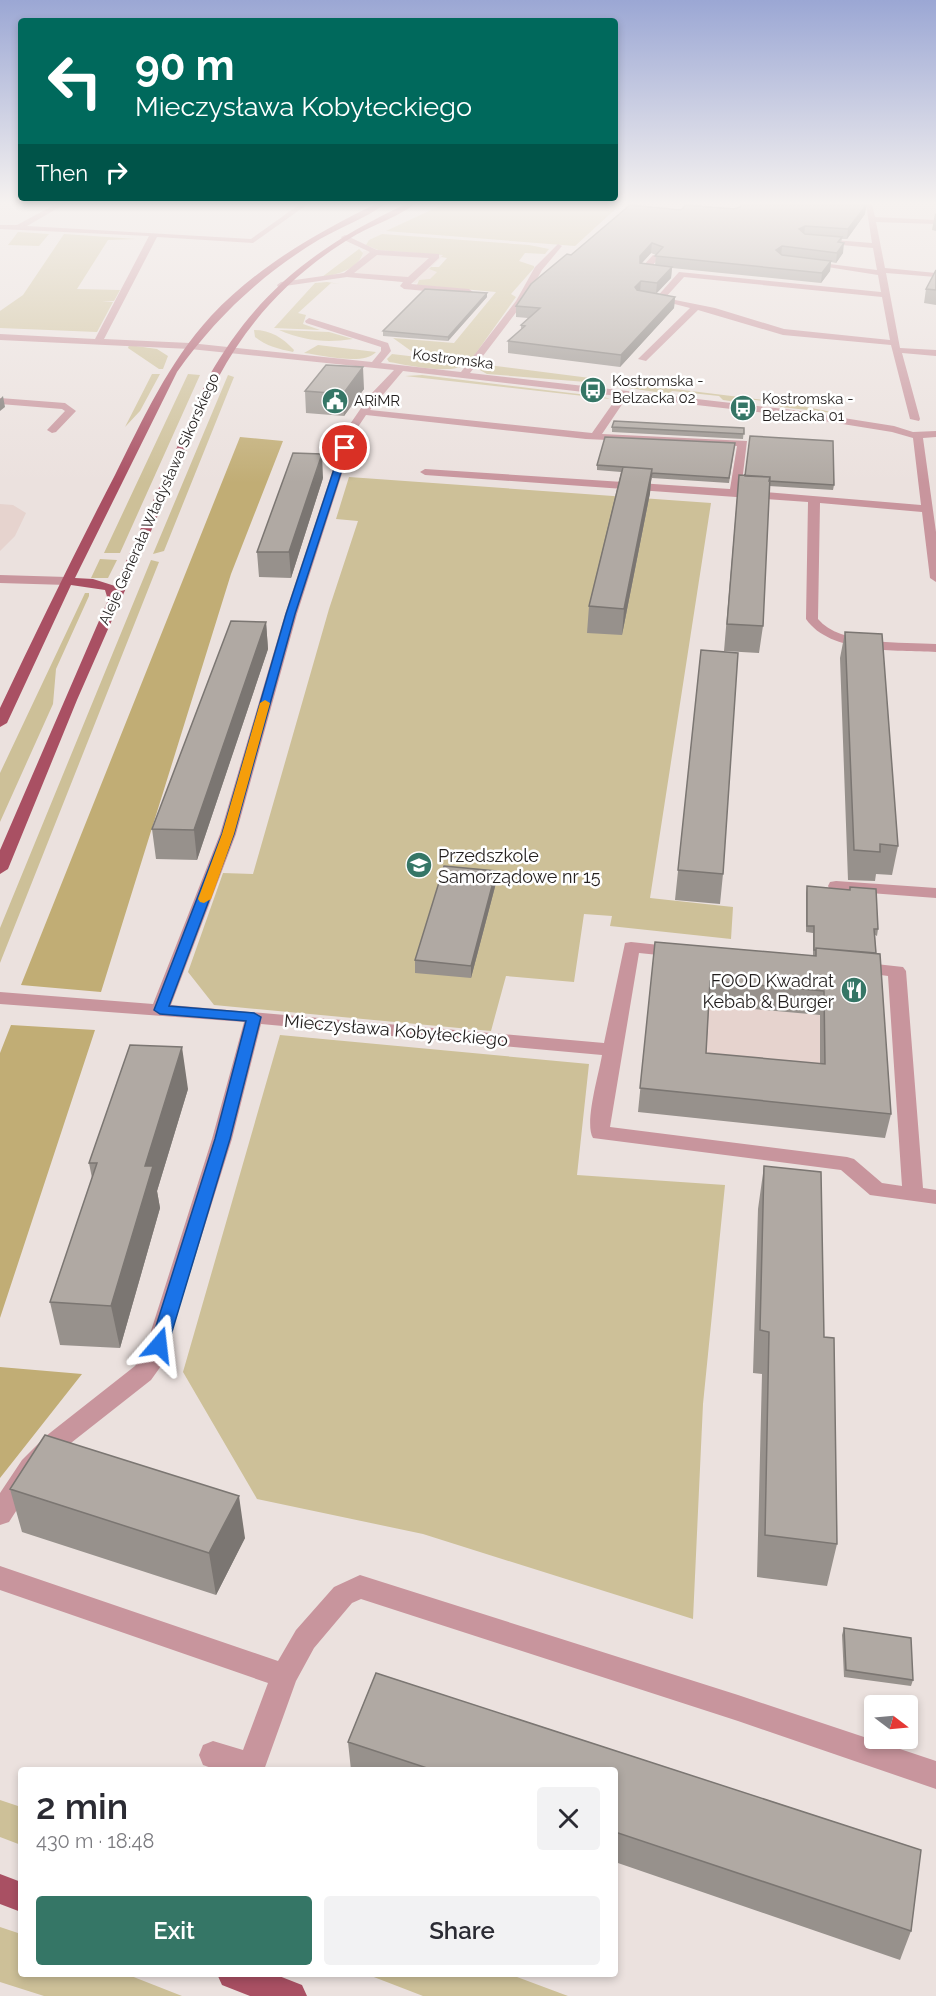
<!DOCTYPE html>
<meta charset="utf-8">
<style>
body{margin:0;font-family:Raleway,sans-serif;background:#f2f2f3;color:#2b2b33;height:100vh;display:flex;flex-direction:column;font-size:22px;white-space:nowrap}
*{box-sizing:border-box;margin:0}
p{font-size:20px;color:#7c7c81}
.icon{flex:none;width:33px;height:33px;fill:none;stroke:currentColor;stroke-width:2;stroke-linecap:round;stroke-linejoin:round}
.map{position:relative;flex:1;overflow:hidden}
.sheet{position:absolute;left:18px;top:1767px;width:600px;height:210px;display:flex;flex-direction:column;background:#fff;border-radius:6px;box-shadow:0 3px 9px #0003}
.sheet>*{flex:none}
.hud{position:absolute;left:18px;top:18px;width:600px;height:183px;border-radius:6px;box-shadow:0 3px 9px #0003;background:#00695c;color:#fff;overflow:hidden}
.needle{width:39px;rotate:106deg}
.controls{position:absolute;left:864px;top:1695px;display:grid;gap:12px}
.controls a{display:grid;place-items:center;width:54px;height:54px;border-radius:6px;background:#fff;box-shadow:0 3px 9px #0003;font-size:30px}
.pin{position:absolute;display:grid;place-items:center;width:51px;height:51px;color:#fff;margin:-26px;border:3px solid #fff;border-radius:50%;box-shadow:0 2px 6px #0007}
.me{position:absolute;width:66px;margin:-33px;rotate:17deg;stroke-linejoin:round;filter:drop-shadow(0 0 4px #0008)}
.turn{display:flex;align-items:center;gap:21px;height:126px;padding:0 18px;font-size:27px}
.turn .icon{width:78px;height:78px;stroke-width:2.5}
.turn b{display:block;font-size:42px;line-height:51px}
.then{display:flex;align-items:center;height:57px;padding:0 18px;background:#0003;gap:12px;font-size:22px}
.round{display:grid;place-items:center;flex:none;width:63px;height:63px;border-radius:6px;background:#f2f2f3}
.head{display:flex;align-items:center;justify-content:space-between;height:102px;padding:0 18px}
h1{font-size:36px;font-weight:600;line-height:45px}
.cta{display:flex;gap:12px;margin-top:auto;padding:12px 18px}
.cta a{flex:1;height:69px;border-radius:6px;background:#357666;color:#fff;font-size:24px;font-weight:600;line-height:69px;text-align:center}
.cta a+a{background:#f2f2f3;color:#2b2b33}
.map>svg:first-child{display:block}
.built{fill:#e6d3ce}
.green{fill:#cdc098}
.forest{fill:#c1ad75}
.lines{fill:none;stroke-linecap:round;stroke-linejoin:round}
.minor{fill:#c8959d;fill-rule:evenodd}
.major{fill:#a95063;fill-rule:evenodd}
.wall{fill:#97918c;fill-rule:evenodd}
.shaded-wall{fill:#7b7672}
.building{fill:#b0a9a3;stroke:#7b7672;stroke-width:1.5;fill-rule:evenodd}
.route{fill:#1a73e8;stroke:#114b97;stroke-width:1.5}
.slow{fill:#f59e0b}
.labels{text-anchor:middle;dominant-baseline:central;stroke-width:5;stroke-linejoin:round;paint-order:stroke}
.far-street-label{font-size:15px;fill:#231f1e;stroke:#fff}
.far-poi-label{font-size:15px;fill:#231f1e;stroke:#fff;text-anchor:start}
.poi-label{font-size:18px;fill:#231f1e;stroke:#fff;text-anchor:start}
.street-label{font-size:18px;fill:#231f1e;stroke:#fff}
</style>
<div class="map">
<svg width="936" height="1996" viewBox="0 0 936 1996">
<rect width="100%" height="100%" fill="#ebe1de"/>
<path class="built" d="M378,250L444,255L429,269L438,271L430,280H419L416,283L335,276L345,272L362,257L363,251Z
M0,504L13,505L26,513L15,536L0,551Z
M708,1005L833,1016L821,1088L703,1077Z"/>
<path class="green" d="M444,204H621L575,246L386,231Z
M18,232L49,234L39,246L8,245Z
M64,234L136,239L108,240L77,289L120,290L114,301H102L113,302L97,332L0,328V311L23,295Z
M382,234L529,245L549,249L545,254L525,253L519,261L534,266V268L511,294L516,297L471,360L414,353L393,338L454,343L496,292L417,285L419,280L430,279L437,272L429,269L431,267H439L447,258L441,257L443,255L378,250L366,245L369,240Z
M359,249L363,253C358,269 337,275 322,277Z
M327,282L340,284L331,283L298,313L306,315L303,324L320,330L274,328L315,283Z
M254,330C271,330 283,338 294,350L293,352C279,349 266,346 255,337Z
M279,330L329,332L353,339C326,343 305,341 279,330Z
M129,345L157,349L168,356L163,369H159L128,348Z
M318,345L376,352C364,366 322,355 304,353Z
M392,354L468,363C453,376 408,365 389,362L387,359Z
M480,364L590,378L586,382L487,374L478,369Z
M152,374H160L140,411L125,427Z
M188,374L200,375L120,553H104Z
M228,375L234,377L164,551L153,554Z
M422,375L604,397L610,399L405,376Z
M618,382L781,402L842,414L781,407L772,402L738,398L737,402L723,400L719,396L672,391L669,394L615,386Z
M349,477L711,503L650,898L733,907L731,939L610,926L612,916L584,914L574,982L506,976L491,1031L214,1005L188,972L223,873L253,874L329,609L358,521L336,519Z
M100,559L117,560L108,578H91Z
M151,560L159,562L0,963V928Z
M85,593H89V596L56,669L53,704L0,822V773Z
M280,1035L589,1064L577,1175L725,1185L703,1404L693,1619L423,1534L257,1499L183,1372Z
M0,1800L21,1807V1845L0,1837Z
M0,1927L21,1934V1974H126L182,1996H44L0,1982Z
M366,1974H509L568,1996H423Z"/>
<path class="forest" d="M240,437L283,441L231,574L101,992L21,985Z
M11,1025L95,1030L0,1318V1053Z
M0,1367L82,1374L0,1478Z"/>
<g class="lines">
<path class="minor" d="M56,204H65L27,226L251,239L300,204H308L253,243L157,237L104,339L190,343L372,362L381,351V347L306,323L305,321L309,318L388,343L391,351L381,363L461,372L516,301L535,267L558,244L562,246L542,270L524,302L470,373L793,410L894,426L913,432L936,431V437L923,438L936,532V582L930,578L922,512L820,503L818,619C840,646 903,642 936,644V652C897,650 830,654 806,619L808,502L425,475L420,472L425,469L730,489L737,446L586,439L366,415L356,430L297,614L236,834L171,1005L604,1043L625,943L631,942L678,947L684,948L687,952L684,956L678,957L639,953L610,1127L847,1157L854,1159L882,1183L902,1186L888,976L852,971L849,967L852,963L858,962L903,967L906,971L923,1188L936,1190V1204L870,1195L841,1170L593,1138C584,1123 599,1074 602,1055L261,1024L232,1139L161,1366L151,1380L62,1450L40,1474L9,1522L0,1525V1493L22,1460L46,1436L135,1366L143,1356L212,1139L244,1022L0,1004V992L153,1004L220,834L285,614L346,430L370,395L394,370L190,349L0,340V334L95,339L149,236L0,229V225H17ZM403,371L618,396L592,433L370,410ZM627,397L793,416L892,432L913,438L921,505L741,490L747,441L602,434Z
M866,204H872L875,217L936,220V224L876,222L885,268L936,273V277L886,273L900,348L936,350V356L902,353L920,419L919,421L910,419L891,345L783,335L698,310L646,361L638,359L690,308L655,299L679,272L881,292L878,275L802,263L806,261L877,270L873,248L821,243L817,241L821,239L872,243ZM684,277L882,297L890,340L784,329L715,308L665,298Z
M345,235L377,250L439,254V258L411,284L469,289L473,292L469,295L404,289L400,286L403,282L347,277L278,287L277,285L281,282L344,273L370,252L342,239L341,237ZM377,255L429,258L408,277L354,273Z
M653,255L660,257L650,268L662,269V273L641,272V268Z
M0,398L65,403L76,411L56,432L52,433L47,430L65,411L62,409L0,404Z
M0,575L67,577L73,581L67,585L0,583Z
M836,881L936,888V898L830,890L828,886L830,882Z
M0,1566L278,1661L296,1630L334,1587L360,1575L738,1695L936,1761V1789L738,1721L361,1599L352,1603L314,1648L296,1681L264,1770H217L203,1765L199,1755L203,1745L213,1741L243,1750L268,1683L0,1590Z"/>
<path class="major" d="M376,204H385C366,218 341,227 320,239C262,274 216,317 177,372L75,578L93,579L115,586L208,378C257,291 317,246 406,204H414C404,214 369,227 354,236C295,271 250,318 218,378L77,700L8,869L0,874V850L108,600L105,590L71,585L7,723L0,727V708C37,630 75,552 115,475C143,419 168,363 211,316C257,267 316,233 376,204Z
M0,1874L21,1882V1912L0,1904Z
M217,1974H274L302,1985L307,1996H250L222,1985Z"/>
</g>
<path class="wall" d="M734,209L865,214L847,239H842L841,243L843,253L836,263L831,262L830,271L821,283L672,268L671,278L656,293L675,297L674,308L620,367L508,353V341L521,330V325L528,318L516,317V306L571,255L681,210ZM651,253L656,255L655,265L642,263Z
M935,213L936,214V231L932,230Z
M936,270V305L924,303L926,289Z
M487,297L448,341L383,336V331Z
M364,389L344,416L306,413L305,391Z
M612,427L744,428L743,439L612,432Z
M735,443L729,483L652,478L651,482L650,493L622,635L587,633L589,606L621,472L597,470V465Z
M739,475L834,485L833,490L769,486L763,626L759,653L724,651Z
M323,478L291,578L259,577L257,552Z
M266,622L268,649L197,860L156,859L152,829Z
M845,632L898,846L892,875L876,874L875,881L848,880L840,658Z
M701,650L723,874L720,904L675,900Z
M496,883L471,978L415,973V960Z
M807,886L850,890V887L878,929L877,936L875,935L876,953L891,1114L885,1138L638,1112L655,942L813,956V933L806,932V893ZM709,1005L820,1015V1064L706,1053Z
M188,1089L157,1191L160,1208L120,1348L60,1345L50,1302L92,1178L89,1163Z
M764,1166L824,1337L837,1544L827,1586L757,1577L762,1374L753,1373L758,1209Z
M10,1489L245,1538L216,1595L22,1532Z
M844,1628L913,1680L911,1686L844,1677L842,1635Z
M376,1673L921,1850L911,1931L900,1960L615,1862V1770H351L348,1742Z"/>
<path class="shaded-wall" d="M867,204L865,214L847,239L848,229Z
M805,226L804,236L799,229Z
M652,243L651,253L639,266L640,256Z
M844,243L843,253L836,263L837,253Z
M782,246L781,257L776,250Z
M831,261L830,271L821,283L822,273Z
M672,267L671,278L656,294L657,283Z
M641,281L640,292L634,298L635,287Z
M487,293V297L448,341V337Z
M675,297L674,308L620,367L621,355Z
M363,367L364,389L344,416L343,394Z
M3,396L5,407L0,411V399Z
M322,454L323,478L291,578L289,552Z
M652,469L650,493L622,635L624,609Z
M266,622L268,649L197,860L194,830Z
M496,871V883L471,978V966Z
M182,1047L188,1089L157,1191L160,1208L120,1348L111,1306L145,1166Z
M239,1496L245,1538L216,1595L209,1553Z"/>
<path class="building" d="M742,204H867L848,229L805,226L799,229L805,234L842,237L838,242L844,243L837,253L782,246L776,250L782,255L831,261L822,273L655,256L663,247L652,243L640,256V263L672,267L657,283L641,281L635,287L637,290L675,297L621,355L508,341L525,326L521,325L540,308L516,306L531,284L567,254L571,255L630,205L681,210L686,205L734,209L740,207Z
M936,270V290L926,289Z
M425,289L487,293L448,337L383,331Z
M326,365L363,367L343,394L305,391Z
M614,421L744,428V434L612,427Z
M750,436L833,441L834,485L769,481L770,477L745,476Z
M605,437L735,443L729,478L652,473L651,477L652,469L597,465Z
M293,453L322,454L289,552H257Z
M623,467L652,469L624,609L589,606Z
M739,475L770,477L763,626L727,624Z
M231,621L266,622L194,830L152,829Z
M845,632L882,634L898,846L880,844V852L854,850Z
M701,650L738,653L723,874L678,870Z
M444,866L496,871L471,966L415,960Z
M807,886L850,890V887L876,889L878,929H874L876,953L816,948V950H814V926H807Z
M655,942L816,956V948L880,954L891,1114L640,1088ZM710,981L824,991L825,1064L706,1053Z
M130,1045L182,1047L145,1166H153L111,1306L50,1302L97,1163H89Z
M764,1166L821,1172L824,1337L834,1338L837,1544L765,1535L769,1332L760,1330Z
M45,1435L239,1496L209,1553L10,1489Z
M844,1628L911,1638L913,1680L846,1670Z
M376,1673L921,1850L911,1931L615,1832V1770H433L348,1742Z"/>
<linearGradient id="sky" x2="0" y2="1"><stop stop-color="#9ba7d4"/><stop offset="0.42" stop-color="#f6f2f0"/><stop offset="1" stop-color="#f6f2f0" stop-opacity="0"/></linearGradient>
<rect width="936" height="483" fill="url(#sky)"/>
<path class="route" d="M345,446L349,448L295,614L234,834L169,1006L254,1013L261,1017L230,1139L168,1345L165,1349L159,1351L153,1349L150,1345L215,1139L246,1021L160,1014L154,1010L222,834L286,614L341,448Z"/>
<path class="slow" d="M265,700L270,703L234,834L211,899L204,903L200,902L198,899L222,834L260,703Z"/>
<defs>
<symbol id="bus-disc" viewBox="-11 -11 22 22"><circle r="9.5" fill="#357666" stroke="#fff"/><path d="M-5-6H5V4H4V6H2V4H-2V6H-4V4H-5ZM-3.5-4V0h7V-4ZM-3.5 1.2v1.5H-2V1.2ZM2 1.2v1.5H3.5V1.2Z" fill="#fff"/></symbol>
<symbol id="civic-disc" viewBox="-11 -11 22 22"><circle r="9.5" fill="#357666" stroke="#fff"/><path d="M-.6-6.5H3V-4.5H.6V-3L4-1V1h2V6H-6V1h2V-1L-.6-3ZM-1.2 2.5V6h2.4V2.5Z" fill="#fff"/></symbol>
<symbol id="school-disc" viewBox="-11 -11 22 22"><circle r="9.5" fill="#357666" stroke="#fff"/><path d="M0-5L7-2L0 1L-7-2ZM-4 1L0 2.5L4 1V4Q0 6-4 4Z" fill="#fff"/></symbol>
<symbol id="restaurant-disc" viewBox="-11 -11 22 22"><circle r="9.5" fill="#357666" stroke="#fff"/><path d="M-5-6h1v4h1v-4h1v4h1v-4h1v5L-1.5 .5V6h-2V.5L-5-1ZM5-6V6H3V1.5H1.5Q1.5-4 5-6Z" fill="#fff"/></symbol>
</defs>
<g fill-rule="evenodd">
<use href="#bus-disc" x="578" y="375" width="30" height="30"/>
<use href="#civic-disc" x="320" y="386" width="30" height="30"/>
<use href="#bus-disc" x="728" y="393" width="30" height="30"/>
<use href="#school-disc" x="404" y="850" width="30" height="30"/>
<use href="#restaurant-disc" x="839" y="975" width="30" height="30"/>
</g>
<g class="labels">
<g class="far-street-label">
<text transform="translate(453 359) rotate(7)">Kostromska</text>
<text transform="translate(159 499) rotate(-66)">Aleje Generała Władysława Sikorskiego</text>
</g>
<g class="far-poi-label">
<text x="612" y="381">Kostromska -<tspan x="612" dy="17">Belzacka 02</tspan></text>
<text x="762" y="399">Kostromska -<tspan x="762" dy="17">Belzacka 01</tspan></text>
<text x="354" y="401">ARiMR</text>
</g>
<g class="poi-label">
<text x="438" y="855">Przedszkole<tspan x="438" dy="21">Samorządowe nr 15</tspan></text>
<text x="834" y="980" text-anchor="end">FOOD Kwadrat<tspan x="834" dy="21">Kebab &amp; Burger</tspan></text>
</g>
<g class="street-label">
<text transform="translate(396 1030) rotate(5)">Mieczysława Kobyłeckiego</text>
</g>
</g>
</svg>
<div class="controls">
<a><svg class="needle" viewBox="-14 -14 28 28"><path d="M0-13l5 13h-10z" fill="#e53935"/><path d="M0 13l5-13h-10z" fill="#7c7c81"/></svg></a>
</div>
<div class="pin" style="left:345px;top:448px;background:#d93025"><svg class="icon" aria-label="arrive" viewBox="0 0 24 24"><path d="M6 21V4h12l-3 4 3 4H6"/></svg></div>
<svg class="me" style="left:159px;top:1345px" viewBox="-20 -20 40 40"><path d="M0-17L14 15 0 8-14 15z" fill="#1a73e8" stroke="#fff" stroke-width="4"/></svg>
<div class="hud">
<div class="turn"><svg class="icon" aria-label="left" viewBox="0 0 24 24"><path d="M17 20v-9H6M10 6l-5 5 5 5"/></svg><div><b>90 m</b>Mieczysława Kobyłeckiego</div></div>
<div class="then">Then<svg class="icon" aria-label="right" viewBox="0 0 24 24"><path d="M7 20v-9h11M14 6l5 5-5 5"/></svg></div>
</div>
<section class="sheet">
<div class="head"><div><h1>2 min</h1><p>430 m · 18:48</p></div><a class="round"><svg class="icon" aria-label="close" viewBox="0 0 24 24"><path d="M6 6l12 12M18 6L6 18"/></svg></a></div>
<div class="cta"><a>Exit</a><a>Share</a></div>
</section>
</div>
